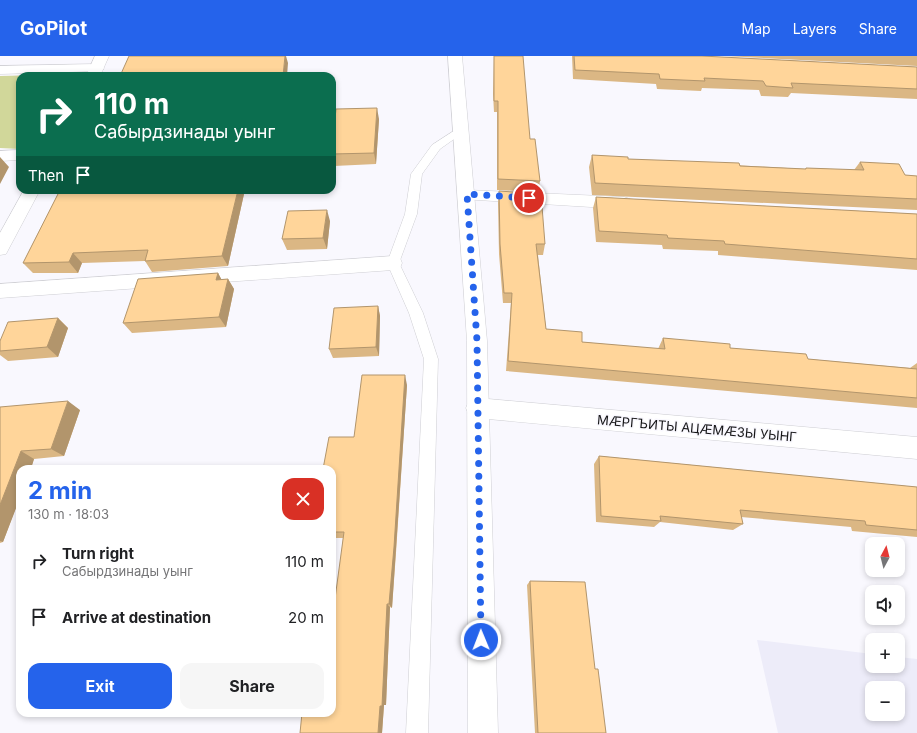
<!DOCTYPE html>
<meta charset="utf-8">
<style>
body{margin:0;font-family:Inter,sans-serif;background:#f6f6f6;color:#202124;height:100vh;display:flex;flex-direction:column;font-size:15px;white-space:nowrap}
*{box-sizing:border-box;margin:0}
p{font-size:13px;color:#757577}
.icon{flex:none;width:22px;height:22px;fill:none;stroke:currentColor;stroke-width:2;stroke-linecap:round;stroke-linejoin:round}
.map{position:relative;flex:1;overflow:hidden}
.details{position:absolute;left:16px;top:409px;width:320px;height:252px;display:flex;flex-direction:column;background:#fff;border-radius:12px;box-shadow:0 2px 6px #0003}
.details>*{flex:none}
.banner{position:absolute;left:16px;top:16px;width:320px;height:122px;border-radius:12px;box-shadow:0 2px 6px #0003;background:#0b6e4f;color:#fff;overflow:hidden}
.needle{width:26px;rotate:7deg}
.buttons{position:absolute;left:865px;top:481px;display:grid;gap:8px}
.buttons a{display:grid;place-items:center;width:40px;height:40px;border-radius:8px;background:#fff;box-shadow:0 2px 6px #0003;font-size:20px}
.pin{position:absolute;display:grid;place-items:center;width:34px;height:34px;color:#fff;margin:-17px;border:2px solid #fff;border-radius:50%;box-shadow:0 1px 4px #0007}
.me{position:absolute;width:44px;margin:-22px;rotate:359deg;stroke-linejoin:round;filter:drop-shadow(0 0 3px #0008)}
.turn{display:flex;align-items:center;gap:14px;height:84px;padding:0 12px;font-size:18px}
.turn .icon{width:52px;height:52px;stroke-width:2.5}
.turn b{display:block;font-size:28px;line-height:34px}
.then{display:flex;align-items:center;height:38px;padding:0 12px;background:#0003;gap:8px;font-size:15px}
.round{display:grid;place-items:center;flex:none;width:42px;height:42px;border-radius:12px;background:#f6f6f6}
.head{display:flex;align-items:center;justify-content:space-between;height:68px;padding:0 12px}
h1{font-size:24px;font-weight:700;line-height:30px;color:#2563eb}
.action{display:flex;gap:8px;margin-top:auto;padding:8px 12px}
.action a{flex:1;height:46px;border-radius:12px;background:#2563eb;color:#fff;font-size:16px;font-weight:700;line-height:46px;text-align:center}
.action a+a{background:#f6f6f6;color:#202124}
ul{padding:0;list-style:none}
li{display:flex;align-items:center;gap:12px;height:56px;padding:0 12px}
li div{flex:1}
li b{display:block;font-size:15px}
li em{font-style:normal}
header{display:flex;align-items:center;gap:24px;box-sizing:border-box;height:56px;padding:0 20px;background:#2563eb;color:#fff}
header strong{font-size:19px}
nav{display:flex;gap:22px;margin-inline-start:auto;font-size:14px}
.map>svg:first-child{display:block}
.built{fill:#edecf9;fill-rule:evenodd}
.green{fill:#d1d79a}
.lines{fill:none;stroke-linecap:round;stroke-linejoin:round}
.lane-casing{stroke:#ceced3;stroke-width:1}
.street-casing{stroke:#ceced3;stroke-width:1}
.secondary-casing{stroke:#ceced3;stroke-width:1}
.highway-casing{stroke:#ceced3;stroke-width:1}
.lane{fill:#fff;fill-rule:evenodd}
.street{fill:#fff;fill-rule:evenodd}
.secondary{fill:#fff;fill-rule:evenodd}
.highway{fill:#fff;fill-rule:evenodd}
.wall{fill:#dbb784}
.shaded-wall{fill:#b2956c}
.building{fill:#ffd59a;stroke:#b2956c}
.route{stroke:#2563eb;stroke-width:7;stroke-dasharray:0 12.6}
.labels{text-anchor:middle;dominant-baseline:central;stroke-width:3;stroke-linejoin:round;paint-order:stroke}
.street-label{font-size:13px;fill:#141416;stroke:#f9f8fe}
</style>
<header>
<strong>GoPilot</strong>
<nav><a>Map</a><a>Layers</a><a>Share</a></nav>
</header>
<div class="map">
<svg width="917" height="677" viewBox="0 0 917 677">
<rect width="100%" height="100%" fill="#f9f8fe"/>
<path class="built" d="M757,584L872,598V610H898V601L917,603V677H778ZM872,632H898V658H872Z"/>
<path class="green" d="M85,18L84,20H20V93L0,92V20Z"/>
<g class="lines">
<defs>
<path id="lane" d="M460,71L465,74L464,76L440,93L422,118L417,158L399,207L423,257L438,303L428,677H406L424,303L409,257L387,207L405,158L411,118L432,89Z"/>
<path id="street" d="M97,8L102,9L104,12L102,15L0,18V10Z
M20,94V104L0,105V95Z
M467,134L624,141L630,143L632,147L630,151L624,153L461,143L459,139L461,135Z
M393,200L400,202L402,207L400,212L393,214L0,242V228Z
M477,342L917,381V403L477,362L469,359L466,352L469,345Z"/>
<path id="secondary" d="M448,0H462L487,285L498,677H468L467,285Z"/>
<path id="highway" d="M95,0H109L100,20H86Z
M24,134H40L6,198L0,199V177Z"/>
</defs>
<use href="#lane" class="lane-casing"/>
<use href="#street" class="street-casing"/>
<use href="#secondary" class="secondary-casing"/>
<use href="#highway" class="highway-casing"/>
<use href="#lane" class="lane"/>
<use href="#street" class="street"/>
<use href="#secondary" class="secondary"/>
<use href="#highway" class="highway"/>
</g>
<path class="wall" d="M494,0L530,83L540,125L538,136L497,134V56H494L493,38Z
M572,0H702L917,11V43L791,37L788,41L761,40L759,34L702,32L701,35L657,33L656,28L573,23Z
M724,0H917V10Z
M379,63L376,108L334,110L332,103V90Z
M592,99L628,103L805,113L806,112L854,114L860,106L905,119L917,120V154L592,139L589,111Z
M57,134H248L247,138H244L228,210L152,216L145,205L82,207L78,217H33L23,207L59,136Z
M499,135L545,188L543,199H538L546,273L582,286L658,293L663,282L808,303L910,312L917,307V352L506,315L511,247H503L499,198L498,147Z
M596,141L917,158V214L718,199V195L663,193L662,189L596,186L593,152Z
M330,165L327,193L287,194L282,183Z
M218,217L221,223H228L234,233L226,271L132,277L123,267Z
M378,250L380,260L379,300L333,302L329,293Z
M58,262L68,272L58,301L8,305L0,299V285Z
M407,329L396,497L392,552L390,551L386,649H384L382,677H300L332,657L343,482H332V413Z
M0,351L80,354L64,400L34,403L3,486L0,487Z
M599,400L917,431V481L852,475L851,471L741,461L743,468L733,474L660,466L654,471L596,466L594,408Z
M530,525L595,613L606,677H535L527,529Z"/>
<path class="shaded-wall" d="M285,0H286L288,7L287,20H283Z
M377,52L379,63L376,108L374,97Z
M0,101L9,111L0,128Z
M238,134H242L244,138L228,210L222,200Z
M327,154L330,165L327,193L323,182Z
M73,197L82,207L78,217L69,206Z
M218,217L224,228L216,224Z
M228,223L234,233L226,271L219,261Z
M378,250L380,260L379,300L376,291Z
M58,262L68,272L58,301L47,291Z
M405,319L407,329L392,552L389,548Z
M68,345L80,354L64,400L51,393Z
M21,395L34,403L31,413H20V442L3,486L0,485V449Z
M387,548L390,551L386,649H384L382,677H378Z"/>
<path class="building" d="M129,0H285L283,20H120Z
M494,0H523L530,83H535L540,125L498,123V45H494Z
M574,0H702L917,11V33L791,27L793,32L766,30L763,25L704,22L705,25L660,23L659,18L575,14Z
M377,52L374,97L332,98V90L336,53Z
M592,99L628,101V103L739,107L740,110L806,113V112L864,114L860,106L899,108L905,119L917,120V143L595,127Z
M60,134H238L222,200L145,205L148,194L73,197L69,206L23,207Z
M499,135L541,138L545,188H536L546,273L582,276V286L665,293L663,282L730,288V292L806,298L808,303L917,313V342L508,305L512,237H504L500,188Z
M596,141L917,158V203L725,188L724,185L668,182L667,179L599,175Z
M327,154L323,182L282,183L288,155Z
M218,217L216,224L228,223L219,261L123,267L138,223Z
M378,250L376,291L329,293L334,252Z
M58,262L47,291L0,295V285L8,266Z
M362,319H405L394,491L389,548H387L382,650H380L378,677H300L302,657H332V565L344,476H332V413H323L329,381H354Z
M68,345L51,393L21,395L0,449V351Z
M599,400L917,431V474L866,469L865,465L740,454L743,468L660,460L661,465L601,460Z
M530,525L585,526L595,613H598L606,677H538Z"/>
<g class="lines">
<path class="route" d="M481,584L477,285L467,138L529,142"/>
</g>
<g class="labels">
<g class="street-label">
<text transform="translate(697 372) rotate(5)">МӔРГЪИТЫ АЦӔМӔЗЫ УЫНГ</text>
</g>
</g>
</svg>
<div class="buttons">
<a><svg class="needle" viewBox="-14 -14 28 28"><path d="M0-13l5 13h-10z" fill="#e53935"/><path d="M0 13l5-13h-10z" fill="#757577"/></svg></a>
<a><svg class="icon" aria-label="sound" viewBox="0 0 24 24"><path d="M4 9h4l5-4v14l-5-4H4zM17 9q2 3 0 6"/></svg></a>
<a>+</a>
<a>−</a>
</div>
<div class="pin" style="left:529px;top:142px;background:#d93025"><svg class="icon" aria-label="arrive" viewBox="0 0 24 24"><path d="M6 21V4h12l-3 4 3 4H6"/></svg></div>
<svg class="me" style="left:481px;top:584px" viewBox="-20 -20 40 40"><circle r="17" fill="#2563eb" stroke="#fff" stroke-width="3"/><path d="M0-11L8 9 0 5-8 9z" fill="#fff"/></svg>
<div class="banner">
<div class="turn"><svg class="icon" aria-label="right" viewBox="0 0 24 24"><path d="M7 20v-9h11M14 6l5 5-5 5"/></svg><div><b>110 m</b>Сабырдзинады уынг</div></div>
<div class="then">Then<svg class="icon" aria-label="arrive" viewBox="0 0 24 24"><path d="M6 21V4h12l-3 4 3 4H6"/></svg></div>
</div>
<section class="details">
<div class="head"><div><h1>2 min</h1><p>130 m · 18:03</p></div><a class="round" style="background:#d93025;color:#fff"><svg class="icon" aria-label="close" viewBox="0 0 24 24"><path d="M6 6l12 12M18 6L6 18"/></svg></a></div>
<ul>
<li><svg class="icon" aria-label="right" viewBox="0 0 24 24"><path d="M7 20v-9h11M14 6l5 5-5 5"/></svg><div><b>Turn right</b><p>Сабырдзинады уынг</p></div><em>110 m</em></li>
<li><svg class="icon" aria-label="arrive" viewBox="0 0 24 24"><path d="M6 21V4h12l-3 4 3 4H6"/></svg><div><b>Arrive at destination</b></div><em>20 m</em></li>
</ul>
<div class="action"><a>Exit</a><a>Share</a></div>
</section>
</div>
